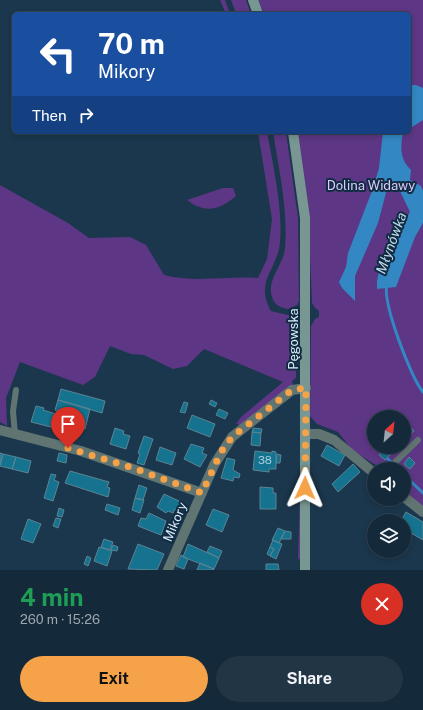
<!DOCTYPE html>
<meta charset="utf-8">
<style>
body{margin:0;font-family:"Public Sans",sans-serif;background:#213545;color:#f1f3f6;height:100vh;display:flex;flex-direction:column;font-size:15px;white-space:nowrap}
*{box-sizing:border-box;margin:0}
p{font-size:13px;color:#9da6af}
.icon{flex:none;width:22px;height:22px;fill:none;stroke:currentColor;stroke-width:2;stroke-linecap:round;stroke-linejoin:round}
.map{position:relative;height:570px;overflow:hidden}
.sheet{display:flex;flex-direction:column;background:#14293a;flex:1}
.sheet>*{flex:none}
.hud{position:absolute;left:12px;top:12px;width:399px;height:122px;border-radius:6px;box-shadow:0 2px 6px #0003,0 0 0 1px #334554;background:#1a4fa0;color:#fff;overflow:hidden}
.needle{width:26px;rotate:27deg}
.buttons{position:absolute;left:367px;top:410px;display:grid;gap:8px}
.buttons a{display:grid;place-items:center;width:44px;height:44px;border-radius:50%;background:#14293a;box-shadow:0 2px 6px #0003,0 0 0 1px #334554;font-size:20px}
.pin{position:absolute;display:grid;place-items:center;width:34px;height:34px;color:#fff;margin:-41px -17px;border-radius:50% 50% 50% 0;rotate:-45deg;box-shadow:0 0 4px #0007}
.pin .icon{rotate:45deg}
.me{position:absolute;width:44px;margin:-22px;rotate:1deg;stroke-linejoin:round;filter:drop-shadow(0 0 3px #0008)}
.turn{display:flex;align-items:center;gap:14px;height:84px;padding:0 20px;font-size:18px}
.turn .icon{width:52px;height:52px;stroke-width:2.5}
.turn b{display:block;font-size:28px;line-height:34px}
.then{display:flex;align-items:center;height:38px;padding:0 20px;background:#0003;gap:8px;font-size:15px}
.round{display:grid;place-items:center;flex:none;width:42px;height:42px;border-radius:21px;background:#213545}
.overview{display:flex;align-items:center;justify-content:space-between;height:68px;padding:0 20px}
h1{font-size:24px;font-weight:700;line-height:30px;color:#1e9e55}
.cta{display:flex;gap:8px;margin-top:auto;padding:8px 20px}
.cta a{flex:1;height:46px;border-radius:24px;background:#f6a248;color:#111;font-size:16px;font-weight:700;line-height:46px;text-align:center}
.cta a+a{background:#213545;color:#f1f3f6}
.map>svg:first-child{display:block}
.green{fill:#5d3685;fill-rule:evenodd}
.water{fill:#3387c3}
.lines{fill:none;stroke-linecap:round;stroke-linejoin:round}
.stream{stroke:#3387c3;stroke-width:3}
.building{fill:#15738f;stroke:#5a8494}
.service{stroke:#607471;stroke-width:6}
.minor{stroke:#607471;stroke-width:10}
.secondary{stroke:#789792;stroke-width:10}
.route{stroke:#f6a248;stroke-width:7;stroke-dasharray:0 12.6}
.labels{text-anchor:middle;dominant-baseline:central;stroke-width:4;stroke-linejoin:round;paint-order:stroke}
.number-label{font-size:11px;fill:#a9ccde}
.park-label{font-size:13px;fill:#dfcafd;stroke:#102c42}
.street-label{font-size:13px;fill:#daeaf8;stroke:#102c42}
.water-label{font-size:14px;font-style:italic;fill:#c1d8eb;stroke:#102c42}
</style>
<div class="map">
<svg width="423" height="570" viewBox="0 0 423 570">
<rect width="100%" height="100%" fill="#1b374d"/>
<path class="green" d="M220,0H225L230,14H226Z
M231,0H246L251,14H236Z
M258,0H423V507L404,490V469H382L352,450L338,432L317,424L310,416L311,326L315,319L319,317V311L315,308L312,303L308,207L298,132H409V14H264ZM374,417H404V447H374Z
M258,132H267C273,164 283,210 280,242C278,269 254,281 271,311L292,316L296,321V378L292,381L293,385L240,425L236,424L241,417L283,382L204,349L187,366L173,369L144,355L131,354L110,346L95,377L83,385L20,362L6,398L7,426L0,422V185L68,223L89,238L130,237L146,245L164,275C194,283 226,276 258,278L267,259L272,219Z
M273,132H286L298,218L299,301L297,305L288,309C281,308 274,305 272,297C266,280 284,264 285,248C288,209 279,170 273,132Z
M223,188H233L236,196C220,210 205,214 187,200Z
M300,494V558L298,560Z"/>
<path class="water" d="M409,85H416L423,88V120L409,129Z
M383,132H405L403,133C400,148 400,159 411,170L410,180L421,186L423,191V223L415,237L396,287L377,289V281L379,271L389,255L395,235L410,212L397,185L393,182L387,189L378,223L355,276V301L342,288L339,282L346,267L348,253L372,191L379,168Z"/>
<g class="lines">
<path class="stream" d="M387,285C382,302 411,378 423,392
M373,443L374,445
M376,447L398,469
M404,475L423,493"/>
</g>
<path class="building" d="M61,389L105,401L102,413L58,400Z
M58,400L90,409L85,429L57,421L60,412L55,410Z
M211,400L217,403L215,407L209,404Z
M184,402L188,403L185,413L180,412Z
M36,406L44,408L43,410L59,415L55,428L31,422Z
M219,409L228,413L225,419L216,415Z
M192,415L215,424L210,437L187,428Z
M404,420L414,431L404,440Z
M115,428L124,431L123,434L130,436L126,449L110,444Z
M253,428L262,429L261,433L252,432Z
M252,432L261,433L260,446L251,445Z
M144,436L153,439L144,465L137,463L140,454L138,453Z
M191,444L204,448L202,453L207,455L200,467L184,459Z
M327,445L345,455L339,466L321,456Z
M160,447L176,453L172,465L156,460Z
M381,447H399L390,455Z
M384,450L390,455L385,460L379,455Z
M255,451L272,453V451L276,452V469H269V472L253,470Z
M0,453L3,454L0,464Z
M59,453L67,455L66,463L57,461Z
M3,454L16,457L12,469L0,466Z
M277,454L281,455L280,463H276Z
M16,457L31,461L28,473L12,469Z
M409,457L415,463L410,469L404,464Z
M227,458L235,460L233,470L240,474L239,478L234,477L233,481L221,478Z
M353,464L360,472L338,492L332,484Z
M70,471L109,482L107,487L110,488L108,497L65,483Z
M51,474L56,475L54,480L59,482L53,501L44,498Z
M139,485L147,488L143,500L135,498Z
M260,487L273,488V493H276V509H260Z
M164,494L181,502L177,510L175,509L173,513L168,511L166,513L157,507Z
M135,498L144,500L140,513L132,510Z
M107,504L120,508L118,515L105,510Z
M59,508L64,510L62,517L57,516Z
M213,509L229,515L222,532L206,525Z
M406,512L423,522V540L404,529V521H401Z
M149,513L166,521L161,535L138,526L141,518L146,519Z
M56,518L61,519L58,528L53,526Z
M28,519L41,524L33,543L21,539Z
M278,528L285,531L279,543L272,540Z
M285,531L291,532V539H281Z
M104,539L113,542L110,550L101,547Z
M273,540L282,544L276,559L270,556L274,549L270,547Z
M138,544L164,554L157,570L128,569Z
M188,544L219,558L214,569L183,557Z
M113,545L118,547L117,551L111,550Z
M210,546L222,551L219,558L207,552Z
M99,547L112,551L107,566L94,561Z
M270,547L274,549L270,556L267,554Z
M181,555L188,559L184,569L176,566Z
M87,556L91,558L88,566L84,564Z
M200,563L214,569L213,570H197Z
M266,564H278L279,570H266Z"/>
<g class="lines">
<path class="service" d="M15,435L13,411L16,390
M388,469L418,440"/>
<path class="minor" d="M0,430L81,451L202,493
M306,434H319L334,440L374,473
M404,497L423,512
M168,570L214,465L232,437L292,390L306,388"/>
<path class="secondary" d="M253,0L258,14
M293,132L305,218V570"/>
</g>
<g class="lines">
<path class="route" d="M68,448L133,468L202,493L221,452L232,437L292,390L306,388L305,488"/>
</g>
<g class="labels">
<g class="number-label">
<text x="265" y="460">38</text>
</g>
<g class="park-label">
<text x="371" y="185">Dolina Widawy</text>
</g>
<g class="street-label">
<text transform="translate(293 339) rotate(-90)">Pęgowska</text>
<text transform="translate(175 522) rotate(-67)">Mikory</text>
</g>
<g class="water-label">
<text transform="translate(391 243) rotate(-70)">Młynówka</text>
</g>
</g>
</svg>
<div class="buttons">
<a><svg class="needle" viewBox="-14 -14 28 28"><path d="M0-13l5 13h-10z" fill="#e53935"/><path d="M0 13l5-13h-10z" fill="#9da6af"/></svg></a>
<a><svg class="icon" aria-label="sound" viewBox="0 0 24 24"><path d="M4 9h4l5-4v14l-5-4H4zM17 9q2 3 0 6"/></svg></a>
<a><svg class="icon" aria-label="layers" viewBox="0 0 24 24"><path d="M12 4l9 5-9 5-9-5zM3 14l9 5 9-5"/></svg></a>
</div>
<div class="pin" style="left:68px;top:448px;background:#d93025"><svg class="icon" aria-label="arrive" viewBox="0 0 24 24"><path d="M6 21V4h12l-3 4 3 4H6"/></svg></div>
<svg class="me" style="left:305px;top:488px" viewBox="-20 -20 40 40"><path d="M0-17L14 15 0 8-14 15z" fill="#f6a248" stroke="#fff" stroke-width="4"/></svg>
<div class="hud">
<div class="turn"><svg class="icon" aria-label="left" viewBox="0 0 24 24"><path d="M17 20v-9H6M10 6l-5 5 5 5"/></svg><div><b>70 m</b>Mikory</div></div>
<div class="then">Then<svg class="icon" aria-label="right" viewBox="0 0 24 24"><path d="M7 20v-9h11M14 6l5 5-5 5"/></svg></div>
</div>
</div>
<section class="sheet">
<div class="overview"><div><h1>4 min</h1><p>260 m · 15:26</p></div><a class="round" style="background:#d93025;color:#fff"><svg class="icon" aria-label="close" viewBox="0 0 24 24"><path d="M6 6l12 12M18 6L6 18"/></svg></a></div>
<div class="cta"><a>Exit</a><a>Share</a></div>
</section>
